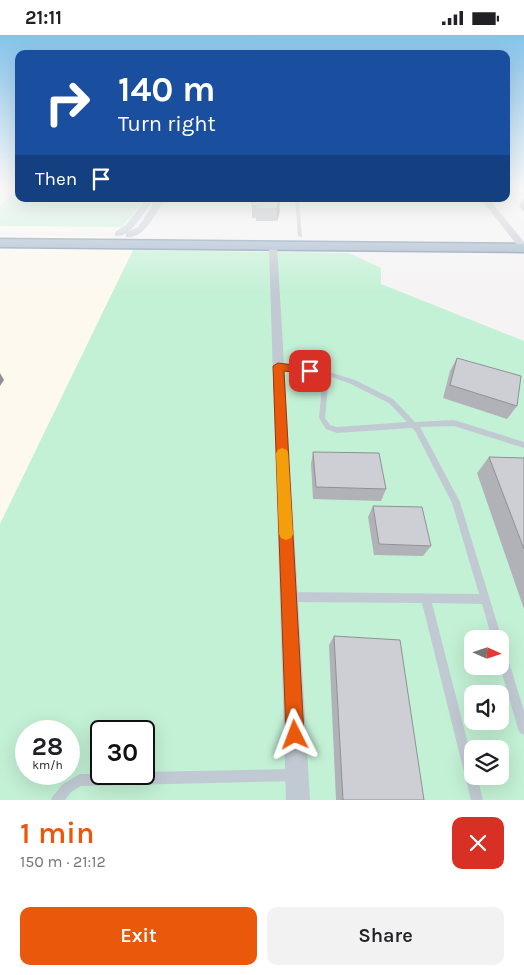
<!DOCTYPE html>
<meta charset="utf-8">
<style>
body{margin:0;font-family:Karla,sans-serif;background:#f2f2f2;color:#202124;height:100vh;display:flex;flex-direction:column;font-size:19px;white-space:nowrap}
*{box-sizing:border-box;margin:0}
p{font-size:16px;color:#757577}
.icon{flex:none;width:28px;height:28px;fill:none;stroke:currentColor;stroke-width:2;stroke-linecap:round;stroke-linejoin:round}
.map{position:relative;height:765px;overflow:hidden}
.drawer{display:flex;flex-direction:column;background:#fff;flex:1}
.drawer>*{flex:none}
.top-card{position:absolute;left:15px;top:15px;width:495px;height:152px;border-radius:10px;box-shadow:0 5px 20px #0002;background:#1a4fa0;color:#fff;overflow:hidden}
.needle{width:32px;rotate:93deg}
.controls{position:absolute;left:464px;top:595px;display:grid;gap:10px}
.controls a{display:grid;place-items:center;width:45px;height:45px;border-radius:10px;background:#fff;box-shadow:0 5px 20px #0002;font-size:25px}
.speed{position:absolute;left:15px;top:685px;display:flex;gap:10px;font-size:25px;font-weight:700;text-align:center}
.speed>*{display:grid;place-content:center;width:65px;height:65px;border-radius:50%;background:#fff;box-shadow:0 5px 20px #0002;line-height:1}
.speed small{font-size:12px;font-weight:400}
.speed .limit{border:2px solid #111;border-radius:8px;background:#fff;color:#111}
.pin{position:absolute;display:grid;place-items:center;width:42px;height:42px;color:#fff;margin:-21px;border-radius:10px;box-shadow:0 2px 8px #0006}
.me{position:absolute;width:55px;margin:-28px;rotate:357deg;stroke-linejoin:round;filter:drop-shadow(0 0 4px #0008)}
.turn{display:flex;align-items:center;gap:18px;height:105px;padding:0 20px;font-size:22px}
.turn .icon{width:65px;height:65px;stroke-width:2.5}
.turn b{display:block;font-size:35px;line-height:42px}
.then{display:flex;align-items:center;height:48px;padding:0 20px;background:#0003;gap:10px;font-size:19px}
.round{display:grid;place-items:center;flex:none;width:52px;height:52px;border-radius:10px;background:#f2f2f2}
.headline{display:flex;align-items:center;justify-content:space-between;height:85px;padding:0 20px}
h1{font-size:30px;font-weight:600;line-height:38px;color:#ea580c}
.action{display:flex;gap:10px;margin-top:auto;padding:10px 20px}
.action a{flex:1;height:58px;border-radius:10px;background:#ea580c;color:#fff;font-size:20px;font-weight:600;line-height:58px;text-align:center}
.action a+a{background:#f2f2f2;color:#202124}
.status{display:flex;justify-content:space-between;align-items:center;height:35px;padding:0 25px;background:#fff;direction:ltr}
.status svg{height:14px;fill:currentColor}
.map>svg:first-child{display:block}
.commercial{fill:#fdf9ef}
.green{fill:#c3f1d5;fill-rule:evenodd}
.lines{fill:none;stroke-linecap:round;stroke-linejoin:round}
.trunk-casing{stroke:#7690ad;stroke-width:3}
.service{fill:#c1cad2;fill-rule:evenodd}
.minor{fill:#c1cad2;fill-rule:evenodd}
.trunk{fill:#9fb4c9;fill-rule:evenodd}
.wall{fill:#b0b2b7}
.shaded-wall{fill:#909195}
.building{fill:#cdcfd5;stroke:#909195}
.route{fill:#ea580c;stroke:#983908}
.slow{fill:#f59e0b}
</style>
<div class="status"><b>21:11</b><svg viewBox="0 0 49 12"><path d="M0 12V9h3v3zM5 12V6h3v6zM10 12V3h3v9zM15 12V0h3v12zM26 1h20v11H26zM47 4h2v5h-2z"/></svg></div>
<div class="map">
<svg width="524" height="765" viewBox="0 0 524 765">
<rect width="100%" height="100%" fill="#f5f3f3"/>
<path class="commercial" d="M0,191L122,192L116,197L0,196Z
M0,201H84L117,202L94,206L0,205Z
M0,210L135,212L0,489Z"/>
<path class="green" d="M19,152V164H145L122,192L0,191V171Z
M133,215L349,218L381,233V249L524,306V765H0V489ZM472,604H500V631H472ZM472,659H500V686H472ZM26,696H69V739H26ZM101,696H144V739H101ZM472,714H500V741H472Z"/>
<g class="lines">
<defs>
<path id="trunk" d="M0,204L524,209V217L0,212Z"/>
</defs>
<use href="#trunk" class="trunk-casing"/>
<path class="service" d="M265,164H299L302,202L298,201L295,165H267Z
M278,329L326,336L355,345L393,364L415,387L454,385L524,407V413L454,391L420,392L460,467L502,604L500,608V604H492L482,569L432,568L472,724V741H477L483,765H471L422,568L290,567L287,565L285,562L287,559L290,557L479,559L452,468L415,396L412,393L337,398L326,394L319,383L323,340L276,332L275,331L276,330ZM329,341L351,349L389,368L407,387L337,392L330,390L325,383Z
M500,609L504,610L505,614L524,676V700L520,698L518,694L500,631Z
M294,734L298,736L300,740L298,744L294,746L81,751L71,757L65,765H51L53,761L63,749L80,739H144V737Z"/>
<path class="minor" d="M146,164H154L152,166L157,164H181L162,169C153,182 144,204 126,202V198L138,192L153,170L151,168C142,180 131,203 115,201V197L126,190Z
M481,164H489L524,207V216L521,215Z
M273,208L277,211L310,765H286L269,211Z"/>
<use href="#trunk" class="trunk"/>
</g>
<path class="wall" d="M506,151H522L521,153H506Z
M523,163H524V177L519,171Z
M195,164H225L224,166Z
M252,164H280V176L277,186H256V183H252Z
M457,323L517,371L507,384L443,363L450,336Z
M313,417L386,454L381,466L313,464L311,429Z
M489,422L524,423V574L477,438Z
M373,471L431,511L423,521L374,520L368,482Z
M334,601L424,765H336L329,610Z"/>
<path class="shaded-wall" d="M279,167V179L277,186V174Z
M0,338L4,345L0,351Z"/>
<path class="building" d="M255,164H276V167H279L277,174H256V171H252V167H255Z
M457,323L521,341L517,371L450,350Z
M313,417L379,418L386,454L316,452Z
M489,422L524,423V514Z
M373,471L422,472L431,511L379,509Z
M334,601L400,605L424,765H343Z"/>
<linearGradient id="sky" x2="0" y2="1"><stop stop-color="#85c3ea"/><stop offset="0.59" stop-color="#fafafa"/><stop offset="1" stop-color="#fafafa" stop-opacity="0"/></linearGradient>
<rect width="524" height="258" fill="url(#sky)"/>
<path class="route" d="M278,328L310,332L315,336L310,339L284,336L304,700L302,707L295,710L288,707L286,700L273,331Z"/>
<path class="slow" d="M282,413L287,415L288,418L293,499L291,503L286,505L281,503L279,499L276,418L278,415Z"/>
</svg>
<div class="controls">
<a><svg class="needle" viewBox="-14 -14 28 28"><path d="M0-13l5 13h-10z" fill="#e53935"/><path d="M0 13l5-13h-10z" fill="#757577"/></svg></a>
<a><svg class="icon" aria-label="sound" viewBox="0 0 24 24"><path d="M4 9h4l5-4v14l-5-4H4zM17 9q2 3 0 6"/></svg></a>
<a><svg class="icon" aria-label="layers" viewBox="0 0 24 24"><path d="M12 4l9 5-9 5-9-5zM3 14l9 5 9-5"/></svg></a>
</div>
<div class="speed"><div>28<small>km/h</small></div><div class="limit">30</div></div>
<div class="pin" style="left:310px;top:336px;background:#d93025"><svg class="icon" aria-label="arrive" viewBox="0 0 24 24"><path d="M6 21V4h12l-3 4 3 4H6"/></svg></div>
<svg class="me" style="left:295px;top:700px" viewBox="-20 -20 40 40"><path d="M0-17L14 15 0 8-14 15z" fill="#ea580c" stroke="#fff" stroke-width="4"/></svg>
<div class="top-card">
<div class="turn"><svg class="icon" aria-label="right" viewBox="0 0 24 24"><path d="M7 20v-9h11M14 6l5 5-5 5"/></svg><div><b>140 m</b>Turn right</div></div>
<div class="then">Then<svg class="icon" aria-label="arrive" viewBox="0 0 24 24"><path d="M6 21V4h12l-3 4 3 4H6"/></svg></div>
</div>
</div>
<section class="drawer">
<div class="headline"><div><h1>1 min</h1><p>150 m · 21:12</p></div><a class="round" style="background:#d93025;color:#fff"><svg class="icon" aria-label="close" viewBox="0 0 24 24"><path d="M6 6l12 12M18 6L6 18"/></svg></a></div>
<div class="action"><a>Exit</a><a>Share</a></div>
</section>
